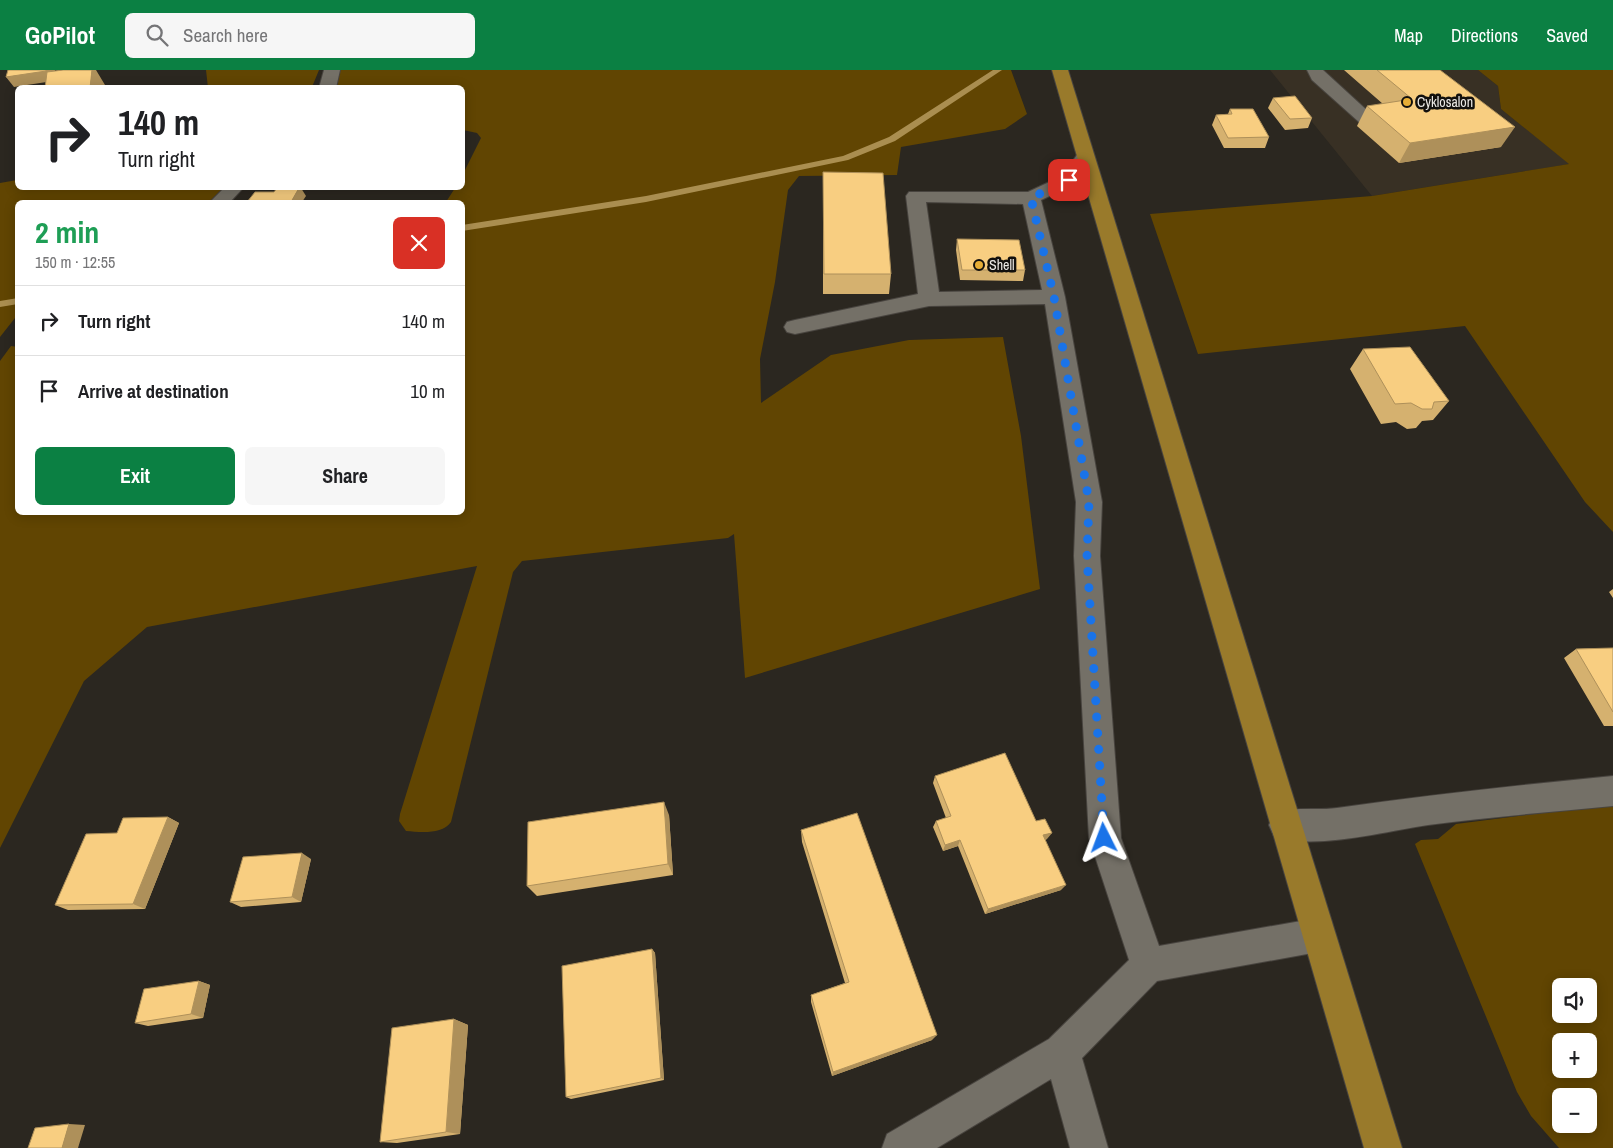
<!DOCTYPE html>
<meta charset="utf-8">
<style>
body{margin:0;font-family:"Archivo Narrow",sans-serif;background:#f6f6f6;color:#202124;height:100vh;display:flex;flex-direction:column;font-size:19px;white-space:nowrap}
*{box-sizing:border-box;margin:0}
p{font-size:16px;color:#757577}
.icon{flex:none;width:28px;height:28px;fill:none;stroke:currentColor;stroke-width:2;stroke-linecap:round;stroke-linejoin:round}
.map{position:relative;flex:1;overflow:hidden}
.sheet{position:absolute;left:15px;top:130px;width:450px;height:315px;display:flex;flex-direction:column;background:#fff;border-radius:8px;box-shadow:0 2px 12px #0003}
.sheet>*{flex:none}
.top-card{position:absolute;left:15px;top:15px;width:450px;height:105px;border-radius:8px;box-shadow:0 2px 12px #0003;background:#fff;color:#202124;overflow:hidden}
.buttons{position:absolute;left:1552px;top:908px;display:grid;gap:10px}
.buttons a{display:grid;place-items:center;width:45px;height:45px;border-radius:8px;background:#fff;box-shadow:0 2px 12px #0003;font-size:25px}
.pin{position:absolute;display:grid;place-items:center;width:42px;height:42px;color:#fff;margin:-21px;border-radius:10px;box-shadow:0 2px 8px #0006}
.me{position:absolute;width:55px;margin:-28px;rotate:357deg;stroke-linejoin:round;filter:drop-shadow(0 0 4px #0008)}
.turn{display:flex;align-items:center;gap:18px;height:105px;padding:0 20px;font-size:22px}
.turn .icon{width:65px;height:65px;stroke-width:2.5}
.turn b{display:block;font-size:35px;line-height:42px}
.round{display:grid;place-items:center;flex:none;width:52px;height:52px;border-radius:8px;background:#f6f6f6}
.overview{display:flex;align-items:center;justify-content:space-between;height:85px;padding:0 20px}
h1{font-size:30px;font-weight:700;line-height:38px;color:#1e9e55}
.primary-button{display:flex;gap:10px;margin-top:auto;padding:10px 20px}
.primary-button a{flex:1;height:58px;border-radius:8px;background:#0b8043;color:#fff;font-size:20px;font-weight:700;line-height:58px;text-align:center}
.primary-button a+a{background:#f6f6f6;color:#202124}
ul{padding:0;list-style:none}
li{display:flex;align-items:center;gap:15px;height:70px;padding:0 20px;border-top:1px solid #e0e0e0}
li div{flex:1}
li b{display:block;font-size:19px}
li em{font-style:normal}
header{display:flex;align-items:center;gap:30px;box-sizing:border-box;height:70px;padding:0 25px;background:#0b8043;color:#fff}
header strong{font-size:24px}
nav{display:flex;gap:28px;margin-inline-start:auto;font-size:18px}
.search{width:350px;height:45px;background:#f6f6f6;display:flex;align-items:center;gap:12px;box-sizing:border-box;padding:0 18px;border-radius:8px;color:#757577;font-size:19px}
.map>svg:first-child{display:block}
.built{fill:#383024}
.green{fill:#614502;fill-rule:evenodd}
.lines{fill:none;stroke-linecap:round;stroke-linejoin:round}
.stream{fill:#aa8e50;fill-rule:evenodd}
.minor-casing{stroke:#48443f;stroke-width:2}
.major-casing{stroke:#48443f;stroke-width:2}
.minor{fill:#747067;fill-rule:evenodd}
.major{fill:#997a2b;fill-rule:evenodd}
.wall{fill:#d5b16f}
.shaded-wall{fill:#ae905a}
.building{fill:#f8ce81;stroke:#ae905a}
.route{stroke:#1a73e8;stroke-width:9;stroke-dasharray:0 16.2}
.poi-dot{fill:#e6ad36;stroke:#12100d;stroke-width:2}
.labels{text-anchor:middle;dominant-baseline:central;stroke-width:5;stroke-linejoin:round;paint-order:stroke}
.far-poi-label{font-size:14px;fill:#edeae6;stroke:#12100d;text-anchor:start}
</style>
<header>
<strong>GoPilot</strong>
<div class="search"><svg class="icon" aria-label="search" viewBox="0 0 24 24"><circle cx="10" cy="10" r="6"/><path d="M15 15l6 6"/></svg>Search here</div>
<nav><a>Map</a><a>Directions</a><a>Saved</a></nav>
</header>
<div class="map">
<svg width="1613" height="1078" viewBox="0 0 1613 1078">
<rect width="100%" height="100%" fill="#2b2720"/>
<path class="built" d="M1270,0H1478L1498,16L1501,39L1570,94L1372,126Z"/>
<path class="green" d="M206,0H319L312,17L208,18Z
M339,0H1011L1027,44L1005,59L901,77L897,105L799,106L788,120L775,212L760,289L761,333L831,285L909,270L1003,267L1021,366L1040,519L745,608L734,464L728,468L522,491L513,502L451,752C442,765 420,762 406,761L399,751L400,744L477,496L147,557L84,611L0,778V291L11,276L18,277V442H462V132H446L455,118H462L463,104L481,68L477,63L463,60L462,18L333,17Z
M1478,0H1613V462L1585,432L1465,256L1198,284L1150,144L1372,126L1569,94L1501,39L1498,16Z
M17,110L18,118H225L211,132H18L17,248H15L0,267V113Z
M1613,734V1078H1559L1531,1046L1517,1022L1415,774L1421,770L1438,769L1456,754ZM1561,916H1589V944H1561ZM1561,971H1589V999H1561ZM1561,1026H1589V1054H1561Z"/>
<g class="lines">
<path class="stream" d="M993,0H1002L895,71L848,90L646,132L462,161V155L646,126L843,86L889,67Z
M18,228V234L0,237V231Z"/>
<defs>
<path id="minor" d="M324,0H340L336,18H319Z
M1307,0H1323L1371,44L1374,48L1371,52H1359L1312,10Z
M1085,81L1091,82L1094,86L1076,114L1041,130L1065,227L1102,432L1100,486L1121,768L1159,876L1318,848L1330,853L1335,865L1330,877L1318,882L1157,911L1082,988L1108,1078H1070L1051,1009L937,1078H882L887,1064L1049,969L1129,890L1089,768L1074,486L1076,432L1045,234L929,236L795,264L787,262L784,257L787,252L795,250L918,224L906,126L909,122H1028L1062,106L1079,82ZM926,132L1023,134L1042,220L939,222Z
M224,118H243L230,132H210Z
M1613,706V736C1551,742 1489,747 1428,755C1386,761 1312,781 1274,766L1269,755L1274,744C1294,736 1316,741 1337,738C1429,725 1521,715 1613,706Z"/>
<path id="major" d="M1052,0H1068L1402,1078H1364Z"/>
</defs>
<use href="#minor" class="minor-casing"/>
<use href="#major" class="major-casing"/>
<use href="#minor" class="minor"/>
<use href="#major" class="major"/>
</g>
<path class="wall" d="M1344,0H1440L1501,77L1399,93L1357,56L1367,36L1383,34Z
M1273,28L1312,48L1308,58L1285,60L1268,38Z
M1230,39L1269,67L1265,78H1224L1212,55L1216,45L1228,44Z
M823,102L891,204L889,224H823Z
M957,169L1025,200L1023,211L960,210L956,180Z
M1363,279L1449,331L1433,350L1422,351L1416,358L1407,359L1396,352L1381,354L1350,299Z
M1613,519V528L1609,522Z
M1613,578V656H1604L1564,588L1576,579Z
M935,706L1036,751L1047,769L1045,770L1061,820L985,844L958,776L943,781L933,757L936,751L946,748L933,713Z
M669,745L673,805L537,826L527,816Z
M168,747L179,753L145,839L68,840L55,835L117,763Z
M801,760L932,970L832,1006L811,932V925L845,913L802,772Z
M311,789L301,832L241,837L230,832Z
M652,879L655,883L664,1010L571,1029L566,1027Z
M199,911L210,915L203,948L148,956L135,953Z
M454,949L468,955L460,1064L397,1073L380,1072Z"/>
<path class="shaded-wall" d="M46,0H55L53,11L14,17L6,7Z
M92,0H96L105,15V18H90Z
M1515,57L1501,77L1399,93L1410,73Z
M299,118H301L306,126L302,132H291Z
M664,732L669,745L673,805L668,794Z
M168,747L179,753L145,839L133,834Z
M1052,763L1047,769L1039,771L1043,765Z
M960,770L958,776L943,781L945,775Z
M302,783L311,789L301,832L292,827Z
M1066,815L1061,820L985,844L988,839Z
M652,879L655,883L664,1010L661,1008Z
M199,911L210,915L203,948L191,944Z
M454,949L468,955L460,1064L446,1062Z
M937,965L932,970L832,1006L833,1002Z
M69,1054L85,1055L78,1078H62Z"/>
<path class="building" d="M8,0H46V1L6,7Z
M63,0H92L90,18H45L47,2Z
M1377,0H1440L1515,57L1410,73L1367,36L1412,29Z
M1295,26L1312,48L1290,49L1273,28Z
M1230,39H1253L1269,67L1228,68L1216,45L1232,44Z
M823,102L883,103L891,204H824Z
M277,118H299L291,132H247L255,122H274Z
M957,169L1019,170L1025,200H962Z
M1410,277L1449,331L1434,332L1432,339H1422L1411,333L1395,334L1363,279Z
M1613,578V642L1576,579Z
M1005,683L1036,751L1045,749L1052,763L1043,765L1066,815L988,839L960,770L945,775L936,751L951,746L935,706Z
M664,732L668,794L527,816L528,752Z
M857,743L937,965L833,1002L811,925L849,912L801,760Z
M168,747L133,834L55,835L86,764L117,763L123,748Z
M302,783L292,827L230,832L243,787Z
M652,879L661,1008L566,1027L562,896Z
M199,911L191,944L135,953L144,919Z
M454,949L446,1062L380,1072L392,958Z
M69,1054L62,1078H28L35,1058Z"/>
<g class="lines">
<path class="route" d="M1069,110L1031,128L1054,227L1089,432L1087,486L1104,768"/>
</g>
<g class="poi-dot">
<circle cx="1407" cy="32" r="5"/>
<circle cx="979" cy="195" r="5"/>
</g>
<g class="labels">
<g class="far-poi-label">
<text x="1417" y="32">Cyklosalon</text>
<text x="989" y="195">Shell</text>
</g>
</g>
</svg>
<div class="buttons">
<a><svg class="icon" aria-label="sound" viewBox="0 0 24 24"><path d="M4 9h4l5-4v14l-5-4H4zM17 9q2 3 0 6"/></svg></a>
<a>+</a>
<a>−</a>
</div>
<div class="pin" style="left:1069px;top:110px;background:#d93025"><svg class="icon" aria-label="arrive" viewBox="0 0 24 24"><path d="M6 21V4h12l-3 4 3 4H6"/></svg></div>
<svg class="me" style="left:1104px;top:768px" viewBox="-20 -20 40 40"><path d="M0-17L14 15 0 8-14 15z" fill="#1a73e8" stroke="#fff" stroke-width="4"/></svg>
<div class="top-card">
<div class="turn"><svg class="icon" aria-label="right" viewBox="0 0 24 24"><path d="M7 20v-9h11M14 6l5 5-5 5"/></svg><div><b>140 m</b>Turn right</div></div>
</div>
<section class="sheet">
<div class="overview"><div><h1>2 min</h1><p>150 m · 12:55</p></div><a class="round" style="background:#d93025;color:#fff"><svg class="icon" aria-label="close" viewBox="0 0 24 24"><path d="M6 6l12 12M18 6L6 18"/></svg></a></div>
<ul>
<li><svg class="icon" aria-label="right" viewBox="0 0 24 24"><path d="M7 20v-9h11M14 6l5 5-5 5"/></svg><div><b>Turn right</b></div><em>140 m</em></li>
<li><svg class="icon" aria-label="arrive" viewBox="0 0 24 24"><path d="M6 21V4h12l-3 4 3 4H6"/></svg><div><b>Arrive at destination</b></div><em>10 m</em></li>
</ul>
<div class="primary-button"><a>Exit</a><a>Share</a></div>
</section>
</div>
